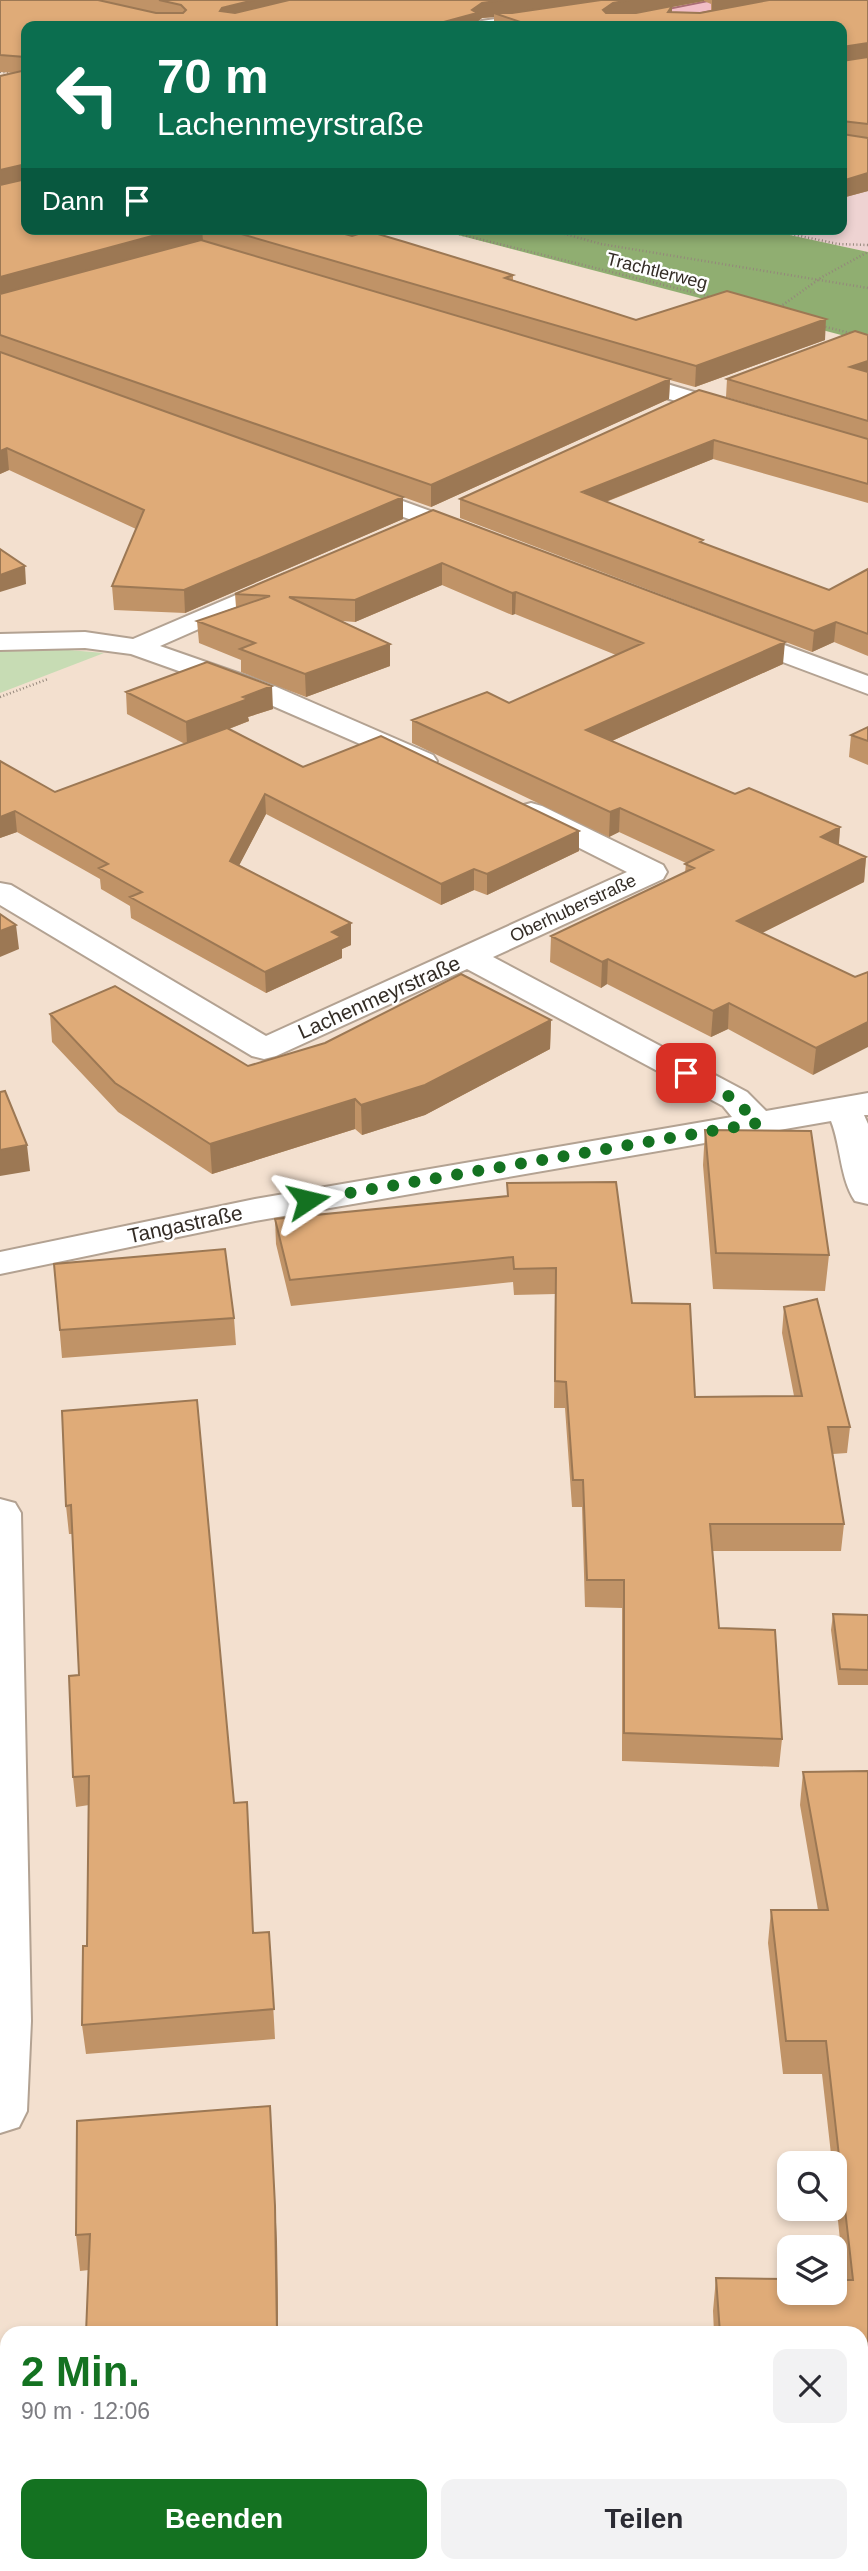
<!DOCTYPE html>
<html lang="de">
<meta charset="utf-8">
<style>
body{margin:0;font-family:Arial,sans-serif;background:#f2f2f3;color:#2b2b33;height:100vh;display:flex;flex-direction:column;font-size:26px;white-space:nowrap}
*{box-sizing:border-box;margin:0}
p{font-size:23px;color:#7c7c81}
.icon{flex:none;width:38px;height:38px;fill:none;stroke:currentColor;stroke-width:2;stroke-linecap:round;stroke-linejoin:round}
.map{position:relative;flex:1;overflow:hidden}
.drawer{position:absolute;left:0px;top:2326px;width:868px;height:247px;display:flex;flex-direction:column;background:#fff;border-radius:21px 21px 0 0;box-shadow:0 4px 10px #0003}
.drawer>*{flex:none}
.guide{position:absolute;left:21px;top:21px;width:826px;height:214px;border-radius:14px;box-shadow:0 4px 10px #0003;background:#0b6e4f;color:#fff;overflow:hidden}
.tools{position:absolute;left:777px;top:2151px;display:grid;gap:14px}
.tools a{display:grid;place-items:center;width:70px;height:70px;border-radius:14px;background:#fff;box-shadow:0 4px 10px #0003;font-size:35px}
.pin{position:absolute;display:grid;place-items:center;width:60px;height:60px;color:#fff;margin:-30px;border-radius:14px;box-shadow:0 4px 10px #0006}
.me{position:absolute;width:77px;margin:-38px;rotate:80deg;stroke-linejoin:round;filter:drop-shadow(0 0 5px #0008)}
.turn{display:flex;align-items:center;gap:24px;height:147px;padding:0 21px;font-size:32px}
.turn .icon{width:91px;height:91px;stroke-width:2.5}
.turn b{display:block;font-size:49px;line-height:60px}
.then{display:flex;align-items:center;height:66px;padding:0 21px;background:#0003;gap:14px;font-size:26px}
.round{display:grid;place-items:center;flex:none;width:74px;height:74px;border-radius:14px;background:#f2f2f3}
.summary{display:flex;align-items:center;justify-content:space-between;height:119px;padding:0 21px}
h1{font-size:42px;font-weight:800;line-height:52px;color:#147221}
.primary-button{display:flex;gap:14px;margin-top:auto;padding:14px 21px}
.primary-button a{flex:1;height:80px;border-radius:14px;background:#147221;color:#fff;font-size:28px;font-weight:800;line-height:80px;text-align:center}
.primary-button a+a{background:#f2f2f3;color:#2b2b33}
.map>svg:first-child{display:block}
.commercial{fill:#eed3d2}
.green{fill:#c7dcb4}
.forest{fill:#90ae71}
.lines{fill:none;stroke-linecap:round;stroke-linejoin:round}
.street-casing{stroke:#b3a292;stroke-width:4}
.primary-casing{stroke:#a96e75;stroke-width:4}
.path-far1{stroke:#94877b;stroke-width:2;stroke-dasharray:1 2.5;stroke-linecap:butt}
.path{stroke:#94877b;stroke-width:2.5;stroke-dasharray:1 2.5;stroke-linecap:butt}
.street{fill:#fff;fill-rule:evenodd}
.primary{fill:#f1bdc6;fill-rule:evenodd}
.wall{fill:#c09367;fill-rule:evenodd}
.shaded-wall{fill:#9c7854}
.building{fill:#dfab78;stroke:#9c7854;stroke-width:2}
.route{stroke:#147221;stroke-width:12;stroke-dasharray:0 21.6}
.labels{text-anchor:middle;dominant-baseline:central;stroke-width:5;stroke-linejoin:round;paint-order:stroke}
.far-street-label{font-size:18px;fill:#342d26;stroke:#fff}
.street-label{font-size:21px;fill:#342d26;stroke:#fff}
</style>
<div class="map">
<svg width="868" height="2571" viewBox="0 0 868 2571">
<rect width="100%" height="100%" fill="#f3e0cf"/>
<path class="commercial" d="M868,0V252L762,229H842V26H710Z"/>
<path class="green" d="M46,648L104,653L0,693V650Z"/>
<path class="forest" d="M435,229H762L868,252V342Z"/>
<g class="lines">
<defs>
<path id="street" d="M546,11L551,13L554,16L551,19L509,26H474L482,21Z
M620,370L741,406L744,411L741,416L733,418L612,382L609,377L612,372Z
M353,483L480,529L483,534L480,539L471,541L462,539L345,495L341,490L345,485Z
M285,574L294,577L298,582L294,587L160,646L272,685L433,755L437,761L433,767L423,770L413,767L252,697L131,654L85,648L0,650V634L85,632L133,639Z
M736,627L868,676V694L727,641L723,635L727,629Z
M531,803L542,806L663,865L667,872L663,879L493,957L747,1092L766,1111L868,1093V1115H864L868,1124V1204L855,1201C840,1179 841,1146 831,1121L255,1221L0,1274V1252L255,1199L732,1117L723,1106L467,969L276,1056L264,1059L252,1056L0,905V883L11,885L266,1036L627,872L520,818L516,812L520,806Z
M0,1499L15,1503L21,1513L31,2021L27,2111L19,2127L0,2133Z"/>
<path id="primary" d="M718,0H747L740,4L634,26H605L613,21Z"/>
</defs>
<use href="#street" class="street-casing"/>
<use href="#primary" class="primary-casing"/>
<path class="path-far1" d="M0,72L26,75"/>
<path class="path" d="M439,229L712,297
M547,229L601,244L868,288
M767,229L838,244L868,245
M777,309L822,277L868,252
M822,326L854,334
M0,697L48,679"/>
<use href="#street" class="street"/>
<use href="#primary" class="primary"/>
</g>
<path class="wall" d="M0,0H868V191L842,198V26H494V17L482,18L477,22L26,26V229H327L352,236L513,275V280L636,320L825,340L695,387L670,380L669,399L431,507L403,497V519L185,613L114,610L112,586L136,529L9,470L0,474V76L15,73L0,72ZM704,1L711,4V11L700,13L672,12V7Z
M868,335V503L713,459L606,502L703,543L829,590L868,569V656L834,642L812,652L460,518V499L699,390L821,425L726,397L727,379Z
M433,510L783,664L612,741L735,794L840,827L839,845L866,857L864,882L762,933L855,977L813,1075L728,1029L711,1037L607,984L601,988L550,962L551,936L685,873L686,863L619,832L609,837L412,743V720L509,703L616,655L515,614L512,615L442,585L355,622L342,621L390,644V666L306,697L241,672V660L199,643L197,621L236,607L235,594Z
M126,692L273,709L248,717L249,721L229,729L303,767L579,831V851L487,895L474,890L441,905L266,814L239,865L351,923V945L342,949V958L266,993L131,918L130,906L101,889L100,879L17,832L0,838V761L55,792L185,744L127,714Z
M868,727V765L849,757L851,735Z
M50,1014L248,1066L551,1020L550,1049L425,1115L362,1135L355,1129L212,1174L118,1112L52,1042Z
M705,1130L829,1255L825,1291L713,1289L703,1165Z
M507,1183L632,1303L695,1397L794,1396L782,1333L784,1307L850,1427L847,1453L833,1454L844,1524L841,1551H712L719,1628L782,1739L779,1767L622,1761V1608L585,1607L582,1507H572L565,1408H554L555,1294L514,1295L513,1282L291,1306L276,1244L275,1219L507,1196Z
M54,1264L234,1318L236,1345L62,1358Z
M62,1411L234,1803L253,1933L269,1932L275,2039L86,2054L82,2025L87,1946L89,1805L76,1807L73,1777L79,1675L73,1534H69L66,1506Z
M833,1614L868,1615V1685H838L831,1630Z
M868,1771V2422H861V2333H714L713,2311L716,2278L844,2280L835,2191V2163H832L822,2074H783L768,1943L771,1910H818L800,1805L803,1772Z
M77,2121L277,2242L278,2333H86L89,2270L80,2271L76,2235Z"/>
<path class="shaded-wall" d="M254,0H316L220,26V11L222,8Z
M503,0H610L501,16L494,13V17L482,18L477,22V26H429L472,10L482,3Z
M630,0H704V1L672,7V21L602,26L603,10L613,3Z
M712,0H776L712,12Z
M868,43V59L842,63V47Z
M26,164V182L0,188V170Z
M868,173V191L842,198V181Z
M178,229H202L203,241L0,297V277Z
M826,319L825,340L695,387L696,366Z
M868,361V378L850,367Z
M670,379L669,399L431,507V485Z
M714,440L713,459L582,511V492Z
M7,448L9,470L0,474V451Z
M403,497V519L185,613L184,590Z
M442,563V585L355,622V600Z
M25,566L26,584L0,592V575Z
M516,592L515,614L512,615V593Z
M836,622L834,642L812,652L814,631Z
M785,642L783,664L585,753L586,730Z
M390,644V666L306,697L305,674Z
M272,686L273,709L248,717L249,721L187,745L186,722L243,697Z
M265,794L266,814L231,881L230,861Z
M620,808L619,832L609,837L610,812Z
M15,811L17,832L0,838V817Z
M840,827L838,852L821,837Z
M579,831V851L487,895V874Z
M866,857L864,882L736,946L737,921Z
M474,869V890L441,905V884Z
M351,923V945L342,949V958L266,993L265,972L332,932Z
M16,925L19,949L0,957V931Z
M608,959L607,984L601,988L602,962Z
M729,1003L728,1029L711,1037L713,1011Z
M551,1020L550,1049L425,1115L362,1135L361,1105Z
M868,1022V1047L813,1075L816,1048Z
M355,1099V1129L212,1174L210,1144Z
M27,1145L30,1171L0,1176V1150Z
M270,2106L277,2242L278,2333H277Z"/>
<path class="building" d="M0,0H98L156,13H183L186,10L181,5L159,0H254L222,8L220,11L235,13L289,0H503L482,3L472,10L477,13L429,26H26V64L25,57L0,55Z
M601,0H630L613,3L603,10L606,13H636L672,6L668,12L700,13L769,0H868V43L842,47V26H532L494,13H512Z
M868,57V124L842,121V61Z
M26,70V166V164L0,170V76Z
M842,134L868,138V173L842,181Z
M26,179V229H178L0,277V185Z
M224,229H327L352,236L368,231L405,242L513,275L505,278L636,320L727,291L826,319L696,366Z
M201,240L670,379L431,485L0,335V294Z
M855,331L868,335V361L850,367L868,372V421L727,379Z
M0,352L403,497L184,590L112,586L144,510L7,448L0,451Z
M699,390L868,439V484L714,440L582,492L703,540L700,542L829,590L868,569V634L836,622L814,631L460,499Z
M433,510L785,642L586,730L735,794L749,788L840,827L821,837L866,857L737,921L855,977L868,972V1022L816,1048L729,1003L713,1011L608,959L602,962L551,936L694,868L685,864L713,850L620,808L610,812L412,720L487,692L509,703L643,643L516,592L512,593L442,563L355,600L289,597L390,644L305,674L240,649L255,643L197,621L270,596L235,594Z
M0,549L25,566L0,575Z
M207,662L272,686L243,697L248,699L186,722L126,692Z
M868,727V741L851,735Z
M227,728L303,767L381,736L579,831L487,874L474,869L441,884L265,794L230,861L351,923L332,932L341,937L265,972L130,897L142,892L99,868L108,864L15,811L0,817V761L55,792Z
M0,914L16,925L0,931Z
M461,974L551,1020L425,1085L361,1105L355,1099L210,1144L115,1083L50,1014L115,986L248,1066L325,1043Z
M5,1091L27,1145L0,1150V1092Z
M705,1130L811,1131L829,1255L716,1253Z
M616,1182L632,1303L690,1304L695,1397L802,1396L784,1307L817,1299L850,1427H828L844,1524H710L719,1628L775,1630L782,1739L624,1733V1580H587L583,1480H573L566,1382L555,1381L556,1268L514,1269L513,1257L290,1280L275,1219L508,1196L507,1183Z
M225,1249L234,1318L60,1330L54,1264Z
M197,1400L234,1803L247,1802L253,1933L269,1932L274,2009L82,2025L83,1946H87L89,1776L73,1777L69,1676L79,1675L71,1505L66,1506L62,1411Z
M833,1614L868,1615V1670L840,1669Z
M868,1771V2389H861V2333H720L716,2278L789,2279V2292H835V2280H853L826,2041H786L771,1910H828L803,1772Z
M270,2106L275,2206L277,2333H86L90,2234L76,2235L77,2121Z
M861,2549H868V2571H447V2566H861Z
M82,2566H330V2571H81Z"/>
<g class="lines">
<path class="route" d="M308,1200L758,1123L734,1099L686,1073"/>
</g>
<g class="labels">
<g class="far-street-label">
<text transform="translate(657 271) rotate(14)">Trachtlerweg</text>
<text transform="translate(573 908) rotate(-25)">Oberhuberstraße</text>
</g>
<g class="street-label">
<text transform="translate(379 997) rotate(-24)">Lachenmeyrstraße</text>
<text transform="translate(185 1224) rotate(-12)">Tangastraße</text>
</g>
</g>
</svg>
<div class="tools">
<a><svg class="icon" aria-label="search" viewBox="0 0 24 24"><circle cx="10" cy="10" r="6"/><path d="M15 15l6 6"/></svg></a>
<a><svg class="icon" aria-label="layers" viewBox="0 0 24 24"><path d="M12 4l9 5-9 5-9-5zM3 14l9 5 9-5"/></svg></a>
</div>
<div class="pin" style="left:686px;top:1073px;background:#d93025"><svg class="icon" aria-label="arrive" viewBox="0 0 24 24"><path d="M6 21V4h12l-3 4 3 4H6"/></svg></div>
<svg class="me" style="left:308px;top:1200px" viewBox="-20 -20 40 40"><path d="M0-17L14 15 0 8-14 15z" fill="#147221" stroke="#fff" stroke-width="4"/></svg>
<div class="guide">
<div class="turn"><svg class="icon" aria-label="left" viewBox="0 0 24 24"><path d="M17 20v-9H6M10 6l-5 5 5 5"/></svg><div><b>70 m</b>Lachenmeyrstraße</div></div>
<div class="then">Dann<svg class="icon" aria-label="arrive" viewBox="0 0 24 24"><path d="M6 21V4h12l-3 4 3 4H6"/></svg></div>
</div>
<section class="drawer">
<div class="summary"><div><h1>2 Min.</h1><p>90 m · 12:06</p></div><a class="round"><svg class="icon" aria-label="close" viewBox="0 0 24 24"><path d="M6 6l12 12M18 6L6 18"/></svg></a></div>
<div class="primary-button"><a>Beenden</a><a>Teilen</a></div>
</section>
</div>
